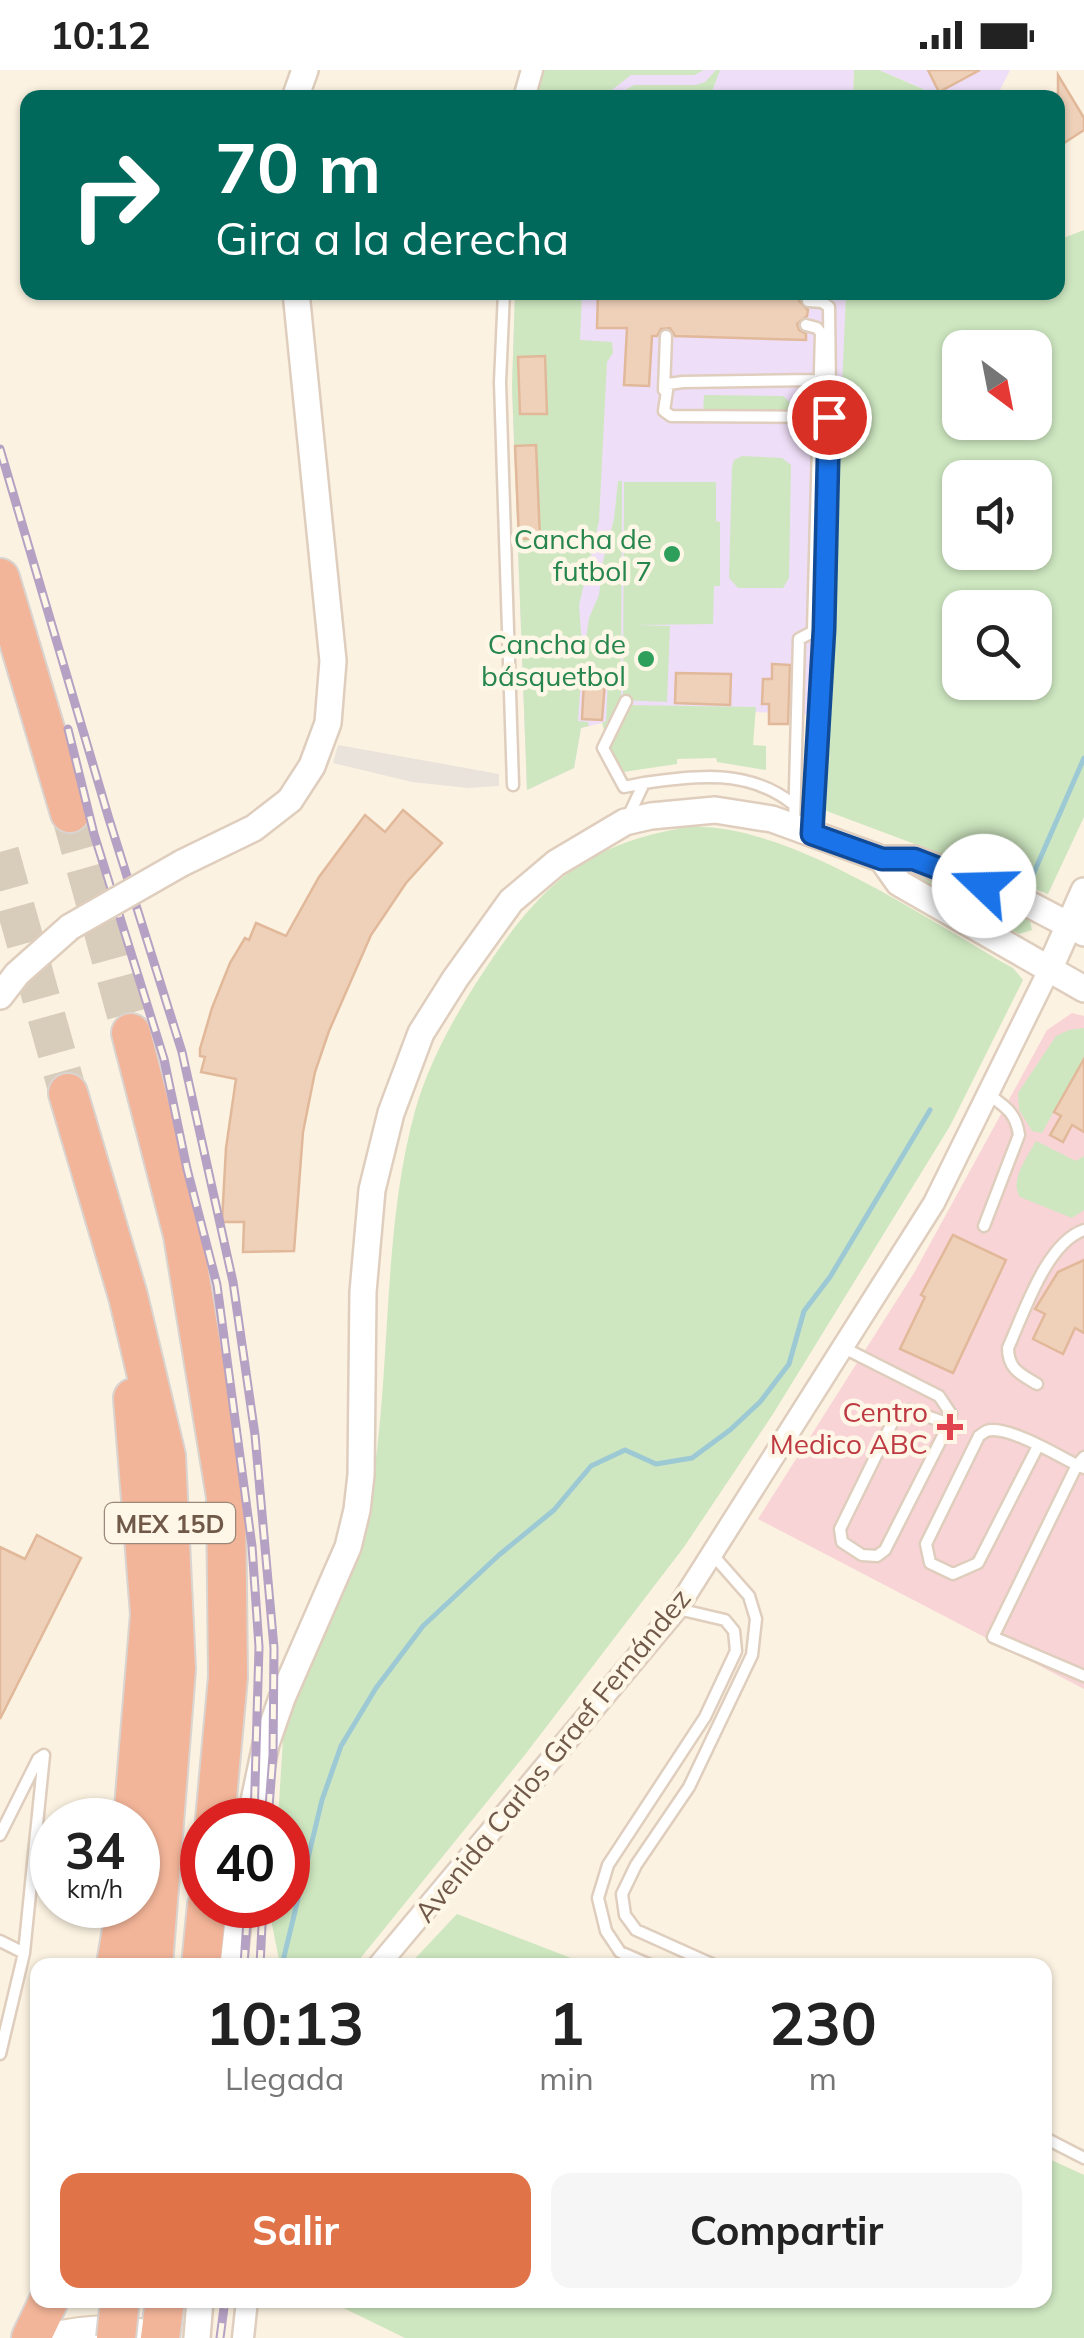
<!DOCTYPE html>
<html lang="es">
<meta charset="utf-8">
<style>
body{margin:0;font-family:Mulish,sans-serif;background:#f6f6f6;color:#222;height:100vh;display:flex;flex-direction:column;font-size:38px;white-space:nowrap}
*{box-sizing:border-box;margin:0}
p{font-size:32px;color:#767676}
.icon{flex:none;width:55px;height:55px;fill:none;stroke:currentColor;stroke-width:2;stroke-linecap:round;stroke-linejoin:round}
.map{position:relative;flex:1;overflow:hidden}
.drawer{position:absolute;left:30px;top:1888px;width:1022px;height:350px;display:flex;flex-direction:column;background:#fff;border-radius:20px;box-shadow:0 2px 8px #0004}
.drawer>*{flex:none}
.banner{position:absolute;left:20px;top:20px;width:1045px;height:210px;border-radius:20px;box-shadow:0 2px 8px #0004;background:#00695c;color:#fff;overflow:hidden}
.needle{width:65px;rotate:148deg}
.fabs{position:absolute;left:942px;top:260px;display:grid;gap:20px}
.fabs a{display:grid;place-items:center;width:110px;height:110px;border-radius:20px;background:#fff;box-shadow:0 2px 8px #0004;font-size:50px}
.speed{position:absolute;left:30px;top:1728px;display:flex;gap:20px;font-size:50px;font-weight:700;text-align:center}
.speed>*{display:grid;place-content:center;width:130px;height:130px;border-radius:50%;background:#fff;box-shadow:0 2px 8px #0004;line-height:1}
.speed small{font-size:25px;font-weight:400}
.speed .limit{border:15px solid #d22;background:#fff;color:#111}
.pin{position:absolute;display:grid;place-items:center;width:85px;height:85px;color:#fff;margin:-42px;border:5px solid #fff;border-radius:50%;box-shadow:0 2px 10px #0007}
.me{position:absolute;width:110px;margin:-55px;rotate:291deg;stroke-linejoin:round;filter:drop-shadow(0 0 8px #0008)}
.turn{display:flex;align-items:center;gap:35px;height:210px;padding:0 30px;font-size:45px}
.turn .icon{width:130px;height:130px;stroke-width:2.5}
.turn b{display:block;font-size:70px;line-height:85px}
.eta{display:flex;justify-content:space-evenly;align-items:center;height:170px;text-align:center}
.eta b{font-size:60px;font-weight:700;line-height:70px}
.cta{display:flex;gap:20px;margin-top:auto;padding:20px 30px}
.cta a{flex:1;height:115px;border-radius:20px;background:#e17349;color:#fff;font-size:40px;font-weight:700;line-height:115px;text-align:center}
.cta a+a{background:#f6f6f6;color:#222}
.status{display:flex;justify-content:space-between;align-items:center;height:70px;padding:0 50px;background:#fff;direction:ltr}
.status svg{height:28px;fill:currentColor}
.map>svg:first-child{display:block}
.industrial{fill:#eae3dc}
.education{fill:#efdef7}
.medical{fill:#f9d4d7}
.green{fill:#cee7c0;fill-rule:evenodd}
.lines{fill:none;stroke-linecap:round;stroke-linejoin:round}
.stream{stroke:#9dc9d5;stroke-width:5}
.building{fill:#efd1b9;stroke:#e1b99a;stroke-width:2.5}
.motorway-tunnel{stroke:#d8ccbb;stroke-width:38;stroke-dasharray:38 19;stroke-linecap:butt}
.service-casing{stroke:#dfcebd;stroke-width:15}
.minor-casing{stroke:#dfcebd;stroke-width:25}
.tertiary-casing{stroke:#dfcebd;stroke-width:30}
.secondary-casing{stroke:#e3d0bb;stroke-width:32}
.motorway-casing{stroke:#dad4d0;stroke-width:42}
.service{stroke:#fff;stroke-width:10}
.minor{stroke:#fff;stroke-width:20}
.tertiary{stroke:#fff;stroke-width:25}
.secondary{stroke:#fff;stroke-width:28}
.motorway{stroke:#f3b599;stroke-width:38}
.rail-casing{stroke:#b5a1c3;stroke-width:9}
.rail{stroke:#fef6e6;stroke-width:5;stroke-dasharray:15;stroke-linecap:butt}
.tertiary-bridge-casing{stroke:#dfcebd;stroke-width:30;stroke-linecap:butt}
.motorway-bridge-casing{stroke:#dad4d0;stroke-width:42;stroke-linecap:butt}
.tertiary-bridge{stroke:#fff;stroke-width:25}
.motorway-bridge{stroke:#f3b599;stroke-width:38}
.route-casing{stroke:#114b97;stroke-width:25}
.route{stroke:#1a73e8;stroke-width:18}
.leisure-dot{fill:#2e9e5b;stroke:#fef6e6;stroke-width:4}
.health-dot{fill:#e0444e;stroke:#fef6e6;stroke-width:4}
.labels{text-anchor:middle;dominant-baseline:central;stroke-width:9;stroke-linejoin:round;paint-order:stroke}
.shield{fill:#fef6e6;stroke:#9b8878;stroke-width:2.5}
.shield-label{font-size:25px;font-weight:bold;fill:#715949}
.leisure-label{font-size:28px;fill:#27864d;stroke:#fef6e6;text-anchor:end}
.health-label{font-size:28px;fill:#be3a42;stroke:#fef6e6;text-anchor:end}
.street-label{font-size:28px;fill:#715949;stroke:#fef6e6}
</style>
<div class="status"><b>10:12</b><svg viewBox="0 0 49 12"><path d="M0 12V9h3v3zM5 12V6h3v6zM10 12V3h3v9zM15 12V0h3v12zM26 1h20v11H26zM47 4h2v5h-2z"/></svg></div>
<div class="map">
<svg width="1084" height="2268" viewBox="0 0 1084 2268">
<rect width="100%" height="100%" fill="#fbf2e1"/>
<path class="industrial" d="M338,675L499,704V716L468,718L412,712L333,693Z"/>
<path class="education" d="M538,0H854L853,27L530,28Z
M879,0H1010L996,28L941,27Z
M515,223H846L831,646L720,640L606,652L581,658L574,698L527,720L512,317Z"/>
<path class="medical" d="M1072,943L1084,946V1619L758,1449L914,1203L1047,960Z"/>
<path class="green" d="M538,0H704L694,5H631L603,27L530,28Z
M716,0H720L710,27H613L634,15H696L705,12Z
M854,0H879L941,27H853Z
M1084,160V747L1048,824L824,740L846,223L1058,222V170ZM960,278H1035V352H960ZM960,408H1035V482H960ZM960,538H1035V612H960Z
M515,223H582L580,270L612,272L613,283L607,292L599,451L579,535L583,589L589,548L599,525L603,491L614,449L618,411H622L621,633L605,663L602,653L606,651L608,609L581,608L578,651L588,652L589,656L581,658L574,698L527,720L512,317Z
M704,325L783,326L799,341L703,342Z
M742,386L782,388L791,395L789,508L783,518H738L729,508L732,397L734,390Z
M624,412H716V451L720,452V516H714L713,554L635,555L670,556L667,632L623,630Z
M628,635L756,637L753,675L766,676V700L717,692L716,688L677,689V694L623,702L609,676Z
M688,757C788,752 925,849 1013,898L1023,910L950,1056L773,1344L684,1477L524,1686L355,1895H280L271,1849L272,1835H288V1750H278L284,1652L368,1439C393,1311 380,1168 415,1041C430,987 462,933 494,886C548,808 592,773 688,757Z
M902,798L1003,836L1030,851L1032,860L1019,864Z
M1084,958V987L1042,1063L1032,1061L1019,1040L1018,1023L1056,966L1069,960Z
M1036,1071L1076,1091L1084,1086V1140L1072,1148L1020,1127C1009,1110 1027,1088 1036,1071Z
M457,1844L584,1893L589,1895H409Z
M1045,2087L1084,2105V2268H405L327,2230H1045Z"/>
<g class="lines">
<path class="stream" d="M1032,807L1084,688
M282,1895L322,1730L341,1676L376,1618L423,1556L499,1485L554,1440L591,1396L625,1380L656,1394L692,1388L730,1360L760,1332L789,1294L804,1241L830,1207L930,1040"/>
</g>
<path class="building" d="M928,0H980L939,22Z
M1058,5L1084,48V60L1058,77Z
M807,222L799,231L808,240L807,246L797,254L799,260L806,264V270L675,266L670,258L661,259L657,266H652L649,316L624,315L627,258H597L598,223Z
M545,286L547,344H520L518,287Z
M536,375L540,468L519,469L515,376Z
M772,594L790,595L788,654H769V634H762L763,609H772Z
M676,603L731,604L730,635L675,633Z
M584,611L605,612L602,650L582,649Z
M403,740L442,773L406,813L371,865L329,961L315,1002L303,1062L294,1181L243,1182L244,1152H222L226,1078L236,1009L201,1002L205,987L200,986V979L212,938L230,893L245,868L249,870L256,853L286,866L319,807L365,745L385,762Z
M1084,989V1062L1072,1055L1063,1072L1050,1065L1061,1046L1054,1042Z
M953,1165L1006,1190L953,1303L900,1279L925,1227L921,1225Z
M1084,1190V1263L1075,1258L1063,1284L1033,1269L1045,1244L1035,1239L1058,1202Z
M37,1465L81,1488L0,1649V1477L25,1489Z"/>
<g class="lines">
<path class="motorway-tunnel" d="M70,743L131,963
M0,782L68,1023"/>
<defs>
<path id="service" d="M504,222L500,312L513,715
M808,231L822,232L829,237L830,322
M806,255L817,258L821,263L813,560
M664,320L666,266
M626,631L603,678L624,717L644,713
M628,747L644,713C697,705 749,699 793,734
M794,755L799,569L818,559
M812,763L824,559L830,323L825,315L815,310L683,312L668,314L664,341L671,346L829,347
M984,1156L1019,1065C1016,1043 1006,1037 988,1024
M842,1277L939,1326L951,1344L949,1354L885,1480L877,1486L862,1485L842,1472L840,1459L894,1349L910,1340L949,1354
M1037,1314C1020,1304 1008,1299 1008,1278C1024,1243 1046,1173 1084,1160
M1038,1376L978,1493L953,1504L930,1493L926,1474L979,1366C985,1362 986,1360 993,1360C1015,1360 1057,1385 1077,1395L1084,1387
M1084,1398L1077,1395L993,1567L1084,1606
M712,1484L749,1526L756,1549L752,1585L689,1717L636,1795L622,1824L625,1845L636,1860L714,1895
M0,1765L38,1689L44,1685L24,1883L0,1871
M650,1895L620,1882L606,1861L598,1828L608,1795L705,1647L736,1581L734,1561L725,1550L678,1539
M0,1984L24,1883
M1045,2068L1084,2088"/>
<path id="minor" d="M524,28L532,0
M379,1895L677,1539L934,1133L1049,900
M243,2268L247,2230"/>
<path id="tertiary" d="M295,28L305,0
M882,789L899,813L1084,919
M182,793L254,758L290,730L312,696L328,653L333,591L296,222
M1049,900L1084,821
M0,926L17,904L70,857
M250,1750L266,1674L282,1628L348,1477L357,1440L361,1405L363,1222L372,1120L391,1043L421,963L455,909L511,831L556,793L625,752L651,746L715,740L772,749L882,789H914L1019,829L1084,863
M233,1895L240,1835
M197,2268L200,2230"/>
<path id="secondary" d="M48,2268C85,2259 122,2256 159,2268"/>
<path id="motorway" d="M0,508L70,743
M131,963L183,1165L226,1427L228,1607L215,1750
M68,1023L128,1226L166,1386L176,1599L153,1895
M133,1328L150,1544L133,1750
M116,1895L126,1835
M201,1895L207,1835
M31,2268L49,2230
M160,2268L165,2230"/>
</defs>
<use href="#service" class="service-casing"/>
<use href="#minor" class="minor-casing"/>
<use href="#tertiary" class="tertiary-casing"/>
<use href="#secondary" class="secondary-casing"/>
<use href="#motorway" class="motorway-casing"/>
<use href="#service" class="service"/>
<use href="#minor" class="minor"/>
<use href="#tertiary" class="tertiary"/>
<use href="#secondary" class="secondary"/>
<use href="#motorway" class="motorway"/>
<defs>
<path id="rail" d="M0,379L109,749L182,982L233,1212L255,1365L274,1578L273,1685L268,1750
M68,659L94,764L164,989L187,1099L217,1215L252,1476L259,1577L254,1750
M244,1895L248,1835
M260,1895L263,1835
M220,2268L225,2230"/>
</defs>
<use href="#rail" class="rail-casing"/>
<use href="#rail" class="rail"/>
<defs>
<path id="tertiary-bridge" d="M70,857L182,793"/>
<path id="motorway-bridge" d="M116,2268L120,2230"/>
</defs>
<use href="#tertiary-bridge" class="tertiary-bridge-casing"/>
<use href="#motorway-bridge" class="motorway-bridge-casing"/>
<use href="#tertiary-bridge" class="tertiary-bridge"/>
<use href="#motorway-bridge" class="motorway-bridge"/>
</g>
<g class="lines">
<defs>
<path id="route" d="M829,347L824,559L812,764L882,789H914L984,816"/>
</defs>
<use href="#route" class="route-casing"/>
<use href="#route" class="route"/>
</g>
<g class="leisure-dot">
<circle cx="672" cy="484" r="10"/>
<circle cx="646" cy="589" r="10"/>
</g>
<path class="health-dot" d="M945 1342h10v10h10v10h-10v10h-10v-10h-10v-10h10z"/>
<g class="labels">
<rect class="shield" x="105" y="1433" width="130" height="40" rx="8"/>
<g class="shield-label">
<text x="170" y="1453">MEX 15D</text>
</g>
<g class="leisure-label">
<text x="652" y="468">Cancha de<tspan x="652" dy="32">futbol 7</tspan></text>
<text x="626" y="573">Cancha de<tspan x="626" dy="32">básquetbol</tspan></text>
</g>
<g class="health-label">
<text x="928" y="1341">Centro<tspan x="928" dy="32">Medico ABC</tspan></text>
</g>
<g class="street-label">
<text transform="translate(552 1685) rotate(-51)">Avenida Carlos Graef Fernández</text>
</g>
</g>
</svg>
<div class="fabs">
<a><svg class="needle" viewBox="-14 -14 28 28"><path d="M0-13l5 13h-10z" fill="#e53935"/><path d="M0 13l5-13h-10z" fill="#767676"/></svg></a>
<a><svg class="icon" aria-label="sound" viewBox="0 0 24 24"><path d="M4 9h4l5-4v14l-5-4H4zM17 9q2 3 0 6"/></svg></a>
<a><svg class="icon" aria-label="search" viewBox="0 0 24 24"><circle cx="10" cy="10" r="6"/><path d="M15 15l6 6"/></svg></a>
</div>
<div class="speed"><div>34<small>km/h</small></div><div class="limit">40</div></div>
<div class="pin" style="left:829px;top:347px;background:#d93025"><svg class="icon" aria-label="arrive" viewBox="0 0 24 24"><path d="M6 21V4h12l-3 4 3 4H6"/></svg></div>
<svg class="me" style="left:984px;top:816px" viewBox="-20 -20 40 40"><circle r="19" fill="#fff"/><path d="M0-13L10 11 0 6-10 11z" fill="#1a73e8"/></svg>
<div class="banner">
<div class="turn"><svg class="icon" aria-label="right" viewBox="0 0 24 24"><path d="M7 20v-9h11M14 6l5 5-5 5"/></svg><div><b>70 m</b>Gira a la derecha</div></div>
</div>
<section class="drawer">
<div class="eta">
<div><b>10:13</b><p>Llegada</p></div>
<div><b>1</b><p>min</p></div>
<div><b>230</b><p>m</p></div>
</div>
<div class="cta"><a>Salir</a><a>Compartir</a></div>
</section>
</div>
